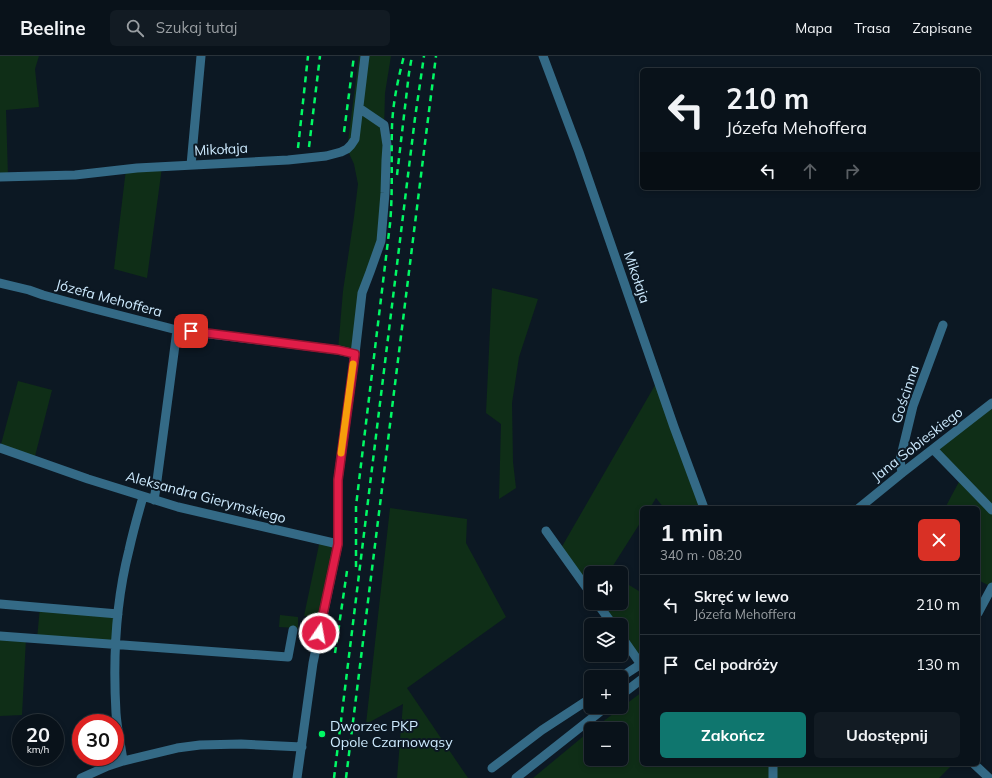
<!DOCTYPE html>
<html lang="pl">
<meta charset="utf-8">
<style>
body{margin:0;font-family:Mulish,sans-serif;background:#121b23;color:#f1f3f6;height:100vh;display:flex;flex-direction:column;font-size:15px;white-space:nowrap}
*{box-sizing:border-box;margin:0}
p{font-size:13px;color:#999ea2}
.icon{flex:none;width:22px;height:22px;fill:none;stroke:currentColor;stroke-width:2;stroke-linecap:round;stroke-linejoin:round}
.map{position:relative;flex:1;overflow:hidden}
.details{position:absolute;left:640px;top:450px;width:340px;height:260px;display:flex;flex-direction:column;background:#09121a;border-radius:6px;box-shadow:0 2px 6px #0003,0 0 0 1px #293239}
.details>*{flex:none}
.guide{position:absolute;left:640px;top:12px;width:340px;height:122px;border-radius:6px;box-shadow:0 2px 6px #0003,0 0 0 1px #293239;background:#09121a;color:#f1f3f6;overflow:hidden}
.buttons{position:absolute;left:584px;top:510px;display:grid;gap:8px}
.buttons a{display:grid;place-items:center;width:44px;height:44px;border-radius:6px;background:#09121a;box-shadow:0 2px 6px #0003,0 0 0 1px #293239;font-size:20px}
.speed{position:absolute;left:12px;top:658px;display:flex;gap:8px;font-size:20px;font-weight:700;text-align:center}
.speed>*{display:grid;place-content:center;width:52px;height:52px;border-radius:50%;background:#09121a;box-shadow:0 2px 6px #0003,0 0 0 1px #293239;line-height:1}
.speed small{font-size:10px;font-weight:400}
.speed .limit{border:6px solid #d22;background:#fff;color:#111}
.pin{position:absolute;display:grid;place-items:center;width:34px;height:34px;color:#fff;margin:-17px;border-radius:8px;box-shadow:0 2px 6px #0006}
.me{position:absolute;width:44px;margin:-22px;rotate:12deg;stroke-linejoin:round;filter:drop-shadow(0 0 3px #0008)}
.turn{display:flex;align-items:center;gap:14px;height:84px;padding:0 20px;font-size:18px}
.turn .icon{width:52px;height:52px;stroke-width:2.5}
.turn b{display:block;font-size:28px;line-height:34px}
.lanes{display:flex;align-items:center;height:38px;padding:0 20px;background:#0003;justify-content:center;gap:20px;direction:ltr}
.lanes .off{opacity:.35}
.round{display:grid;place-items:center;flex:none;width:42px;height:42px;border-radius:6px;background:#121b23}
.summary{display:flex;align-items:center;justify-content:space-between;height:68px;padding:0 20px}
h1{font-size:24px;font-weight:700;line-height:30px}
.cta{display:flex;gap:8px;margin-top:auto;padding:8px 20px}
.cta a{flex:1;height:46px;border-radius:6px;background:#0f766e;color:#fff;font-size:16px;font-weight:700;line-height:46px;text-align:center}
.cta a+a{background:#121b23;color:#f1f3f6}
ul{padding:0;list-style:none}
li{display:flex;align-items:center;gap:12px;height:60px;padding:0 20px;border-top:1px solid #293239}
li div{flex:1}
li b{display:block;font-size:15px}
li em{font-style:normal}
header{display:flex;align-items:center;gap:24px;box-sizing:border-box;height:56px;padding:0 20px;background:#09121a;border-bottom:1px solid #293239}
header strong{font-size:19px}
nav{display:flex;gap:22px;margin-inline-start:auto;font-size:14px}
.search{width:280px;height:36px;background:#121b23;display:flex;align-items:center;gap:10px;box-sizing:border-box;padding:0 14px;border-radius:6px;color:#999ea2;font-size:15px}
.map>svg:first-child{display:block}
.green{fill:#0f2e17}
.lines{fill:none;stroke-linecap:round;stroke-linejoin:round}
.minor{stroke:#346a86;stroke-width:9}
.rail{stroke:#00f965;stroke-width:2.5;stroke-dasharray:6 5;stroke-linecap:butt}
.route-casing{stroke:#92132f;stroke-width:10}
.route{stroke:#e11d48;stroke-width:7}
.slow{stroke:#f59e0b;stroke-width:7}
.poi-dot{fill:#00f965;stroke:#0c1823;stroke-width:1.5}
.labels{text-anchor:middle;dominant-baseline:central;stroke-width:4;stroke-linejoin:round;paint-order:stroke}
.street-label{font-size:14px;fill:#ceebff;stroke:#0c1823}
.poi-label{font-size:14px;fill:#ceebff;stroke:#0c1823;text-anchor:start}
</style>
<header>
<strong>Beeline</strong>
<div class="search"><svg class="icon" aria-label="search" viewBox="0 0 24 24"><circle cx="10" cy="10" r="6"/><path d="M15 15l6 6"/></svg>Szukaj tutaj</div>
<nav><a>Mapa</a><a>Trasa</a><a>Zapisane</a></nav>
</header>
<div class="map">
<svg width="992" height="722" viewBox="0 0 992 722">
<rect width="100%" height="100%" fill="#0c1823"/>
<path class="green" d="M0,0H39L35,13L39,51L6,54L8,121H0Z
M359,0H391L385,37L381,185L370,216L355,298L338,294L343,235L354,161L358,128L354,108L347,93Z
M162,111L147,222L114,213L126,113Z
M492,232L538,243L519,301L512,347L513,406L516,432L499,443L501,368L486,357Z
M658,324L704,452H664L656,442L650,452H642V464L609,516L610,517H591V538L560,494Z
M18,325L52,334L34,404L0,392Z
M992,347V531L978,524V452H945L961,422L933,393Z
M390,452L467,463L466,487L506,561L407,632L468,722H397L403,648L366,668Z
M320,484L338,488L322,562L304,560Z
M621,524L642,537V610L621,580V569H613L597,547H621Z
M40,551L118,558L116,589L37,583Z
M280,559L298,561V572L279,571Z
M0,580L26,582L22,659L0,660Z
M642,636V708H953L939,722H533L591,674V703H621V673H593Z"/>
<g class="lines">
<path class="minor" d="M543,0L579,96L674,371L704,452
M191,109L201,0
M0,121L75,119L137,112L288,104L326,100L341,96L347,93L351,89L355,83L365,0
M0,227L29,234L43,239L91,252L177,274L338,294L355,298
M0,392L88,423L178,451L338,488
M933,393L992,454
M902,417L900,404L913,350L943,269
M154,444L156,432L170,327L177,274
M859,452L902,417L992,347
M546,475L591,538
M597,547L613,569
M0,548L118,558
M978,557L992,531
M0,580L288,601L293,574
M621,580L642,610
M621,621L641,608
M621,639L642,623
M123,705C121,689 117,673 116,657C113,605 116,545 129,494C133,476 138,458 143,441
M974,708L989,722
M492,712L542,674L591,642
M81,722L108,710L123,705L177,692L200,689L241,688L302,691
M297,722L313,607L338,488V424L355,298L362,237L370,216L381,185L385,137L386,104L387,89L384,69L359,52
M516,722L606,651
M773,722V708"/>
<path class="rail" d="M344,76L354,0
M309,91L320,0
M298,92L308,0
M397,119L409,17L412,0
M356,511V450L390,168C393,136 391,103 392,70C393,46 398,23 404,0
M335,597L347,515
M334,722L415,62L424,0
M346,722L428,63L436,0"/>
</g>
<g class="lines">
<defs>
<path id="route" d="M191,275L338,294L355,298L338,424V488L319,577"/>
</defs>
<use href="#route" class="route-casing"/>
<use href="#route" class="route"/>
<path class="slow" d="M341,397L353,308"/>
</g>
<circle class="poi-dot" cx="322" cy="678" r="4"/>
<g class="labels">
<g class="street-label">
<text transform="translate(221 93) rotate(-3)">Mikołaja</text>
<text transform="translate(637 221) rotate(71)">Mikołaja</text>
<text transform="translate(109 242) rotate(15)">Józefa Mehoffera</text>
<text transform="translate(905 338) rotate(-72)">Gościnna</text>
<text transform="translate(917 388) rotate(-38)">Jana Sobieskiego</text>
<text transform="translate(206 441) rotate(15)">Aleksandra Gierymskiego</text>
</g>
<g class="poi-label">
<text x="330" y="670">Dworzec PKP<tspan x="330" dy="16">Opole Czarnowąsy</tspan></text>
</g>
</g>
</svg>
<div class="buttons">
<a><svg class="icon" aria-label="sound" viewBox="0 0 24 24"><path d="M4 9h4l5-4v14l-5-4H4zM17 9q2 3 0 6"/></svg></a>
<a><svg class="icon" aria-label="layers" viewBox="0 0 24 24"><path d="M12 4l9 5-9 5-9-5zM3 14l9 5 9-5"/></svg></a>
<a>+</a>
<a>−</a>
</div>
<div class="speed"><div>20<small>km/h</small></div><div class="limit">30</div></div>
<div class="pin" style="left:191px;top:275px;background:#d93025"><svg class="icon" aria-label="arrive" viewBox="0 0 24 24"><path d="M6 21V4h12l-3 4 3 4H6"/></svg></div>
<svg class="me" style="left:319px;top:577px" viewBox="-20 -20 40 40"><circle r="17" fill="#e11d48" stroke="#fff" stroke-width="3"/><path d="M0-11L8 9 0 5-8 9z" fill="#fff"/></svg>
<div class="guide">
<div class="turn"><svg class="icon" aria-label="left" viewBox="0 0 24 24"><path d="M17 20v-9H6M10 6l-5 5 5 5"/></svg><div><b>210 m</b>Józefa Mehoffera</div></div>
<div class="lanes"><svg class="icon" aria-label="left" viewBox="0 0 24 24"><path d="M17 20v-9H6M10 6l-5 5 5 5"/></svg><svg class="icon off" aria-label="ahead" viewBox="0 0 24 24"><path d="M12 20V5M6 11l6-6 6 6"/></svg><svg class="icon off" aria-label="right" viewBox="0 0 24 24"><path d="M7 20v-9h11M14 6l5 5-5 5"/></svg></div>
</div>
<section class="details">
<div class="summary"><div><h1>1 min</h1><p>340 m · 08:20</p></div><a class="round" style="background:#d93025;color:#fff"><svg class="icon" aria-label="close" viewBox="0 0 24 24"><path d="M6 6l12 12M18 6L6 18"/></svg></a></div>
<ul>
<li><svg class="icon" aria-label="left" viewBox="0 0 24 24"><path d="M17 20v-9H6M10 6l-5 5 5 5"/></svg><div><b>Skręć w lewo</b><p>Józefa Mehoffera</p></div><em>210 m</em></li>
<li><svg class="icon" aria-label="arrive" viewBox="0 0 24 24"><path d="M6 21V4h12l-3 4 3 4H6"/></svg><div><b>Cel podróży</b></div><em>130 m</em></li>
</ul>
<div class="cta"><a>Zakończ</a><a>Udostępnij</a></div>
</section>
</div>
